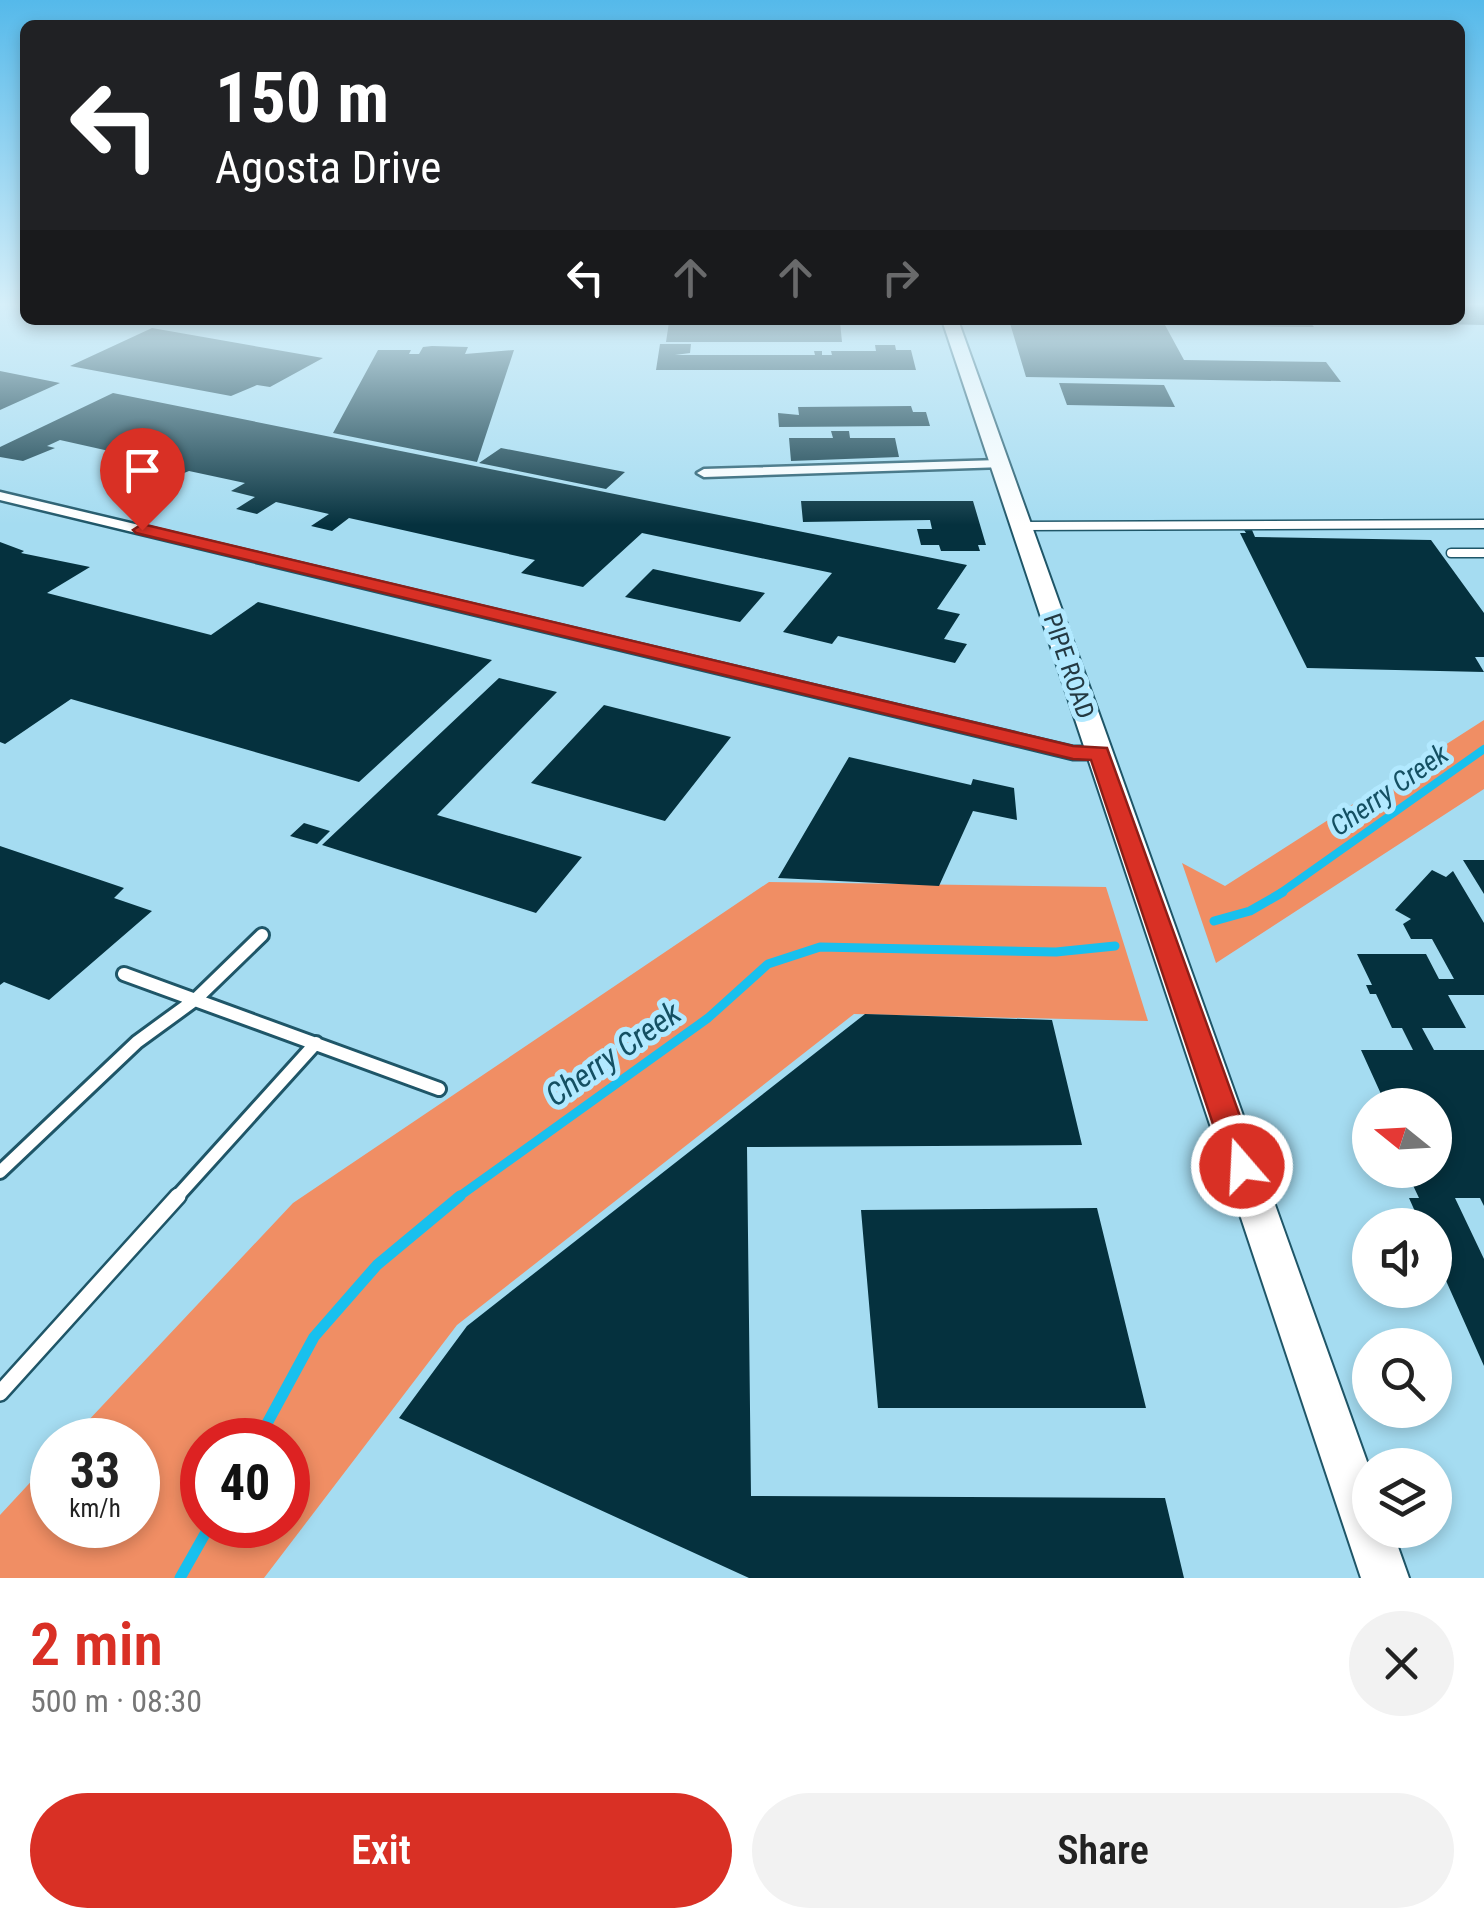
<!DOCTYPE html>
<meta charset="utf-8">
<style>
body{margin:0;font-family:"Roboto Condensed",sans-serif;background:#f2f2f2;color:#222;height:100vh;display:flex;flex-direction:column;font-size:38px;white-space:nowrap}
*{box-sizing:border-box;margin:0}
p{font-size:32px;color:#767676}
.icon{flex:none;width:55px;height:55px;fill:none;stroke:currentColor;stroke-width:2;stroke-linecap:round;stroke-linejoin:round}
.map{position:relative;height:1578px;overflow:hidden}
.details{display:flex;flex-direction:column;background:#fff;flex:1}
.details>*{flex:none}
.guide{position:absolute;left:20px;top:20px;width:1445px;height:305px;border-radius:15px;box-shadow:0 5px 15px #0003;background:#202124;color:#fff;overflow:hidden}
.needle{width:65px;rotate:288deg}
.tools{position:absolute;left:1352px;top:1088px;display:grid;gap:20px}
.tools a{display:grid;place-items:center;width:100px;height:100px;border-radius:50%;background:#fff;box-shadow:0 5px 15px #0003;font-size:50px}
.speed{position:absolute;left:30px;top:1418px;display:flex;gap:20px;font-size:50px;font-weight:700;text-align:center}
.speed>*{display:grid;place-content:center;width:130px;height:130px;border-radius:50%;background:#fff;box-shadow:0 5px 15px #0003;line-height:1}
.speed small{font-size:25px;font-weight:400}
.speed .limit{border:15px solid #d22;background:#fff;color:#111}
.pin{position:absolute;display:grid;place-items:center;width:85px;height:85px;color:#fff;margin:-102px -42px;border-radius:50% 50% 50% 0;rotate:-45deg;box-shadow:0 0 10px #0007}
.pin .icon{rotate:45deg}
.me{position:absolute;width:110px;margin:-55px;rotate:341deg;stroke-linejoin:round;filter:drop-shadow(0 0 8px #0008)}
.turn{display:flex;align-items:center;gap:35px;height:210px;padding:0 30px;font-size:45px}
.turn .icon{width:130px;height:130px;stroke-width:2.5}
.turn b{display:block;font-size:70px;line-height:85px}
.lanes{display:flex;align-items:center;height:95px;padding:0 30px;background:#0003;justify-content:center;gap:50px;direction:ltr}
.lanes .off{opacity:.35}
.round{display:grid;place-items:center;flex:none;width:105px;height:105px;border-radius:52px;background:#f2f2f2}
.overview{display:flex;align-items:center;justify-content:space-between;height:170px;padding:0 30px}
h1{font-size:60px;font-weight:600;line-height:75px;color:#d93025}
.action{display:flex;gap:20px;margin-top:auto;padding:20px 30px}
.action a{flex:1;height:115px;border-radius:60px;background:#d93025;color:#fff;font-size:40px;font-weight:600;line-height:115px;text-align:center}
.action a+a{background:#f2f2f2;color:#222}
.map>svg:first-child{display:block}
.green{fill:#f08e64;fill-rule:evenodd}
.lines{fill:none;stroke-linecap:round;stroke-linejoin:round}
.stream-far2{stroke:#18c0ee;stroke-width:8}
.stream-far1{stroke:#18c0ee;stroke-width:9}
.stream{stroke:#18c0ee;stroke-width:11}
.building{fill:#05313e}
.lane-far2-casing{stroke:#1f5668;stroke-width:11}
.lane-far1-casing{stroke:#1f5668;stroke-width:18}
.lane-casing{stroke:#1f5668;stroke-width:20}
.street-casing{stroke:#1f5668;stroke-width:5}
.secondary-casing{stroke:#1f5668;stroke-width:4}
.lane-far2{stroke:#fff;stroke-width:8}
.lane-far1{stroke:#fff;stroke-width:12}
.lane{stroke:#fff;stroke-width:15}
.street{fill:#fff;fill-rule:evenodd}
.secondary{fill:#fff;fill-rule:evenodd}
.route{fill:#d93025;stroke:#8d1f18;stroke-width:2.5}
.labels{text-anchor:middle;dominant-baseline:central;stroke-width:10;stroke-linejoin:round;paint-order:stroke}
.street-label{font-size:25px;fill:#243a43;stroke:#b2e9ff}
.water-label{font-size:28px;font-style:italic;fill:#145063;stroke:#b2e9ff}
.near-water-label{font-size:32px;font-style:italic;fill:#145063;stroke:#b2e9ff}
</style>
<div class="map">
<svg width="1484" height="1578" viewBox="0 0 1484 1578">
<rect width="100%" height="100%" fill="#a5dcf1"/>
<path class="green" d="M1484,720V789L1216,963L1182,863L1225,886Z
M769,882L1106,887L1148,1021L854,1014L457,1325L264,1578H0V1515L52,1459V1525H138V1440H70L293,1203ZM202,1440H288V1525H202Z"/>
<g class="lines">
<path class="stream-far2" d="M1279,894L1484,749"/>
<path class="stream-far1" d="M1214,921L1250,911L1283,892
M457,1198L708,1018L768,964L820,947L1056,952L1115,946"/>
<path class="stream" d="M258,1440L314,1337L377,1265L460,1196
M180,1578L210,1525"/>
</g>
<path class="building" d="M1460,305H1484V325L1388,323V320H1460Z
M1009,320H1308L1314,327L1165,325L1184,360L1326,362L1341,382L1026,377Z
M669,322H840L842,342H666Z
M152,328L323,358L270,387L257,385L231,396L70,366Z
M660,344H691L690,353L675,355H815L814,351H822V355H832L831,351H876L875,345H895L896,350H911L916,370H656Z
M432,346L468,347L465,354L514,350L477,462L333,433L378,350H411L409,354H419L423,347Z
M0,371L60,383L0,410Z
M1059,383L1164,385L1175,407L1067,405Z
M113,393L967,565L937,609L960,614L944,639L967,644L955,663L838,636L832,644L783,632L832,573L642,533L583,587L521,573L535,560L376,524L349,518L332,531L311,526L329,514L276,502L257,514L236,509L255,497L231,491L245,483L189,471L145,489L137,483H118L127,475L123,474L147,461L127,455L60,440L47,446L55,448L23,461L0,457V447Z
M911,406L913,412H926L930,426L779,427L778,413L799,415L798,407Z
M831,431H849L850,438H895L899,457L791,461L789,438H833Z
M501,448L625,472L606,489L479,463Z
M801,501H973L986,545H978L980,551H941L939,545H921L917,529H932L930,520L803,522Z
M1244,530H1252L1255,537L1431,540L1484,613V657H1475L1484,672L1307,668L1240,533H1246Z
M0,542L24,551L21,553L90,567L47,593L211,635L258,602L492,660L359,782L71,699L5,744L0,742Z
M653,569L727,585L765,593L740,622L625,597Z
M499,678L557,692L437,815L582,857L536,913L322,845Z
M604,705L731,737L665,821L531,783Z
M849,757L971,785L973,779L1014,788L1017,820L973,811L939,886L778,878Z
M304,823L330,831L317,844L290,836Z
M0,846L124,888L114,898L152,911L49,1000L4,982L0,985Z
M1463,860H1484V894Z
M1432,870L1446,877L1453,871L1484,923V995H1448L1466,1028H1422L1434,1050H1484V1206L1480,1198H1455L1484,1259V1366L1435,1256V1225H1421L1409,1198H1419L1410,1179H1420L1416,1170H1435V1105H1386L1361,1050H1413L1402,1028H1392L1376,994H1370L1366,985H1372L1357,954H1426L1439,979H1454L1432,939H1411L1403,924L1411,919L1395,910Z
M865,1014L1052,1020L1082,1145L747,1147L751,1496L1165,1498L1184,1578H749L399,1418L467,1326Z
M1097,1208L1146,1408H878L861,1210Z"/>
<g class="lines">
<defs>
<path id="lane-far2" d="M1022,526L1484,524
M1451,553H1484"/>
<path id="lane-far1" d="M124,974L439,1089
M0,1172L137,1042L196,999L262,935
M176,1198L316,1043"/>
<path id="lane" d="M0,1393L178,1196"/>
<path id="street" d="M999,460L1006,464L1004,467L704,477L697,473L704,469Z
M0,492L1073,747H1099L1109,753L1099,759H1073L0,500Z"/>
<path id="secondary" d="M942,320H958L1370,1470V1530H1392L1409,1578H1361Z"/>
</defs>
<use href="#lane-far2" class="lane-far2-casing"/>
<use href="#lane-far1" class="lane-far1-casing"/>
<use href="#lane" class="lane-casing"/>
<use href="#street" class="street-casing"/>
<use href="#secondary" class="secondary-casing"/>
<use href="#lane-far2" class="lane-far2"/>
<use href="#lane-far1" class="lane-far1"/>
<use href="#lane" class="lane"/>
<use href="#street" class="street"/>
<use href="#secondary" class="secondary"/>
</g>
<linearGradient id="sky" x2="0" y2="1"><stop stop-color="#55b9ea"/><stop offset="0.58" stop-color="#d6eff9"/><stop offset="1" stop-color="#d6eff9" stop-opacity="0"/></linearGradient>
<rect width="1484" height="525" fill="url(#sky)"/>
<path class="route" d="M142,524L1073,746L1107,748L1258,1166L1253,1174L1242,1178L1231,1174L1227,1166L1091,760L1073,759L136,533L133,530Z"/>
<g class="labels">
<g class="street-label">
<text transform="translate(1069 666) rotate(71)">PIPE ROAD</text>
</g>
<g class="water-label">
<text transform="translate(1389 790) rotate(-35)">Cherry Creek</text>
</g>
<g class="near-water-label">
<text transform="translate(613 1054) rotate(-35)">Cherry Creek</text>
</g>
</g>
</svg>
<div class="tools">
<a><svg class="needle" viewBox="-14 -14 28 28"><path d="M0-13l5 13h-10z" fill="#e53935"/><path d="M0 13l5-13h-10z" fill="#767676"/></svg></a>
<a><svg class="icon" aria-label="sound" viewBox="0 0 24 24"><path d="M4 9h4l5-4v14l-5-4H4zM17 9q2 3 0 6"/></svg></a>
<a><svg class="icon" aria-label="search" viewBox="0 0 24 24"><circle cx="10" cy="10" r="6"/><path d="M15 15l6 6"/></svg></a>
<a><svg class="icon" aria-label="layers" viewBox="0 0 24 24"><path d="M12 4l9 5-9 5-9-5zM3 14l9 5 9-5"/></svg></a>
</div>
<div class="speed"><div>33<small>km/h</small></div><div class="limit">40</div></div>
<div class="pin" style="left:142px;top:530px;background:#d93025"><svg class="icon" aria-label="arrive" viewBox="0 0 24 24"><path d="M6 21V4h12l-3 4 3 4H6"/></svg></div>
<svg class="me" style="left:1242px;top:1166px" viewBox="-20 -20 40 40"><circle r="17" fill="#d93025" stroke="#fff" stroke-width="3"/><path d="M0-11L8 9 0 5-8 9z" fill="#fff"/></svg>
<div class="guide">
<div class="turn"><svg class="icon" aria-label="left" viewBox="0 0 24 24"><path d="M17 20v-9H6M10 6l-5 5 5 5"/></svg><div><b>150 m</b>Agosta Drive</div></div>
<div class="lanes"><svg class="icon" aria-label="left" viewBox="0 0 24 24"><path d="M17 20v-9H6M10 6l-5 5 5 5"/></svg><svg class="icon off" aria-label="ahead" viewBox="0 0 24 24"><path d="M12 20V5M6 11l6-6 6 6"/></svg><svg class="icon off" aria-label="ahead" viewBox="0 0 24 24"><path d="M12 20V5M6 11l6-6 6 6"/></svg><svg class="icon off" aria-label="right" viewBox="0 0 24 24"><path d="M7 20v-9h11M14 6l5 5-5 5"/></svg></div>
</div>
</div>
<section class="details">
<div class="overview"><div><h1>2 min</h1><p>500 m · 08:30</p></div><a class="round"><svg class="icon" aria-label="close" viewBox="0 0 24 24"><path d="M6 6l12 12M18 6L6 18"/></svg></a></div>
<div class="action"><a>Exit</a><a>Share</a></div>
</section>
